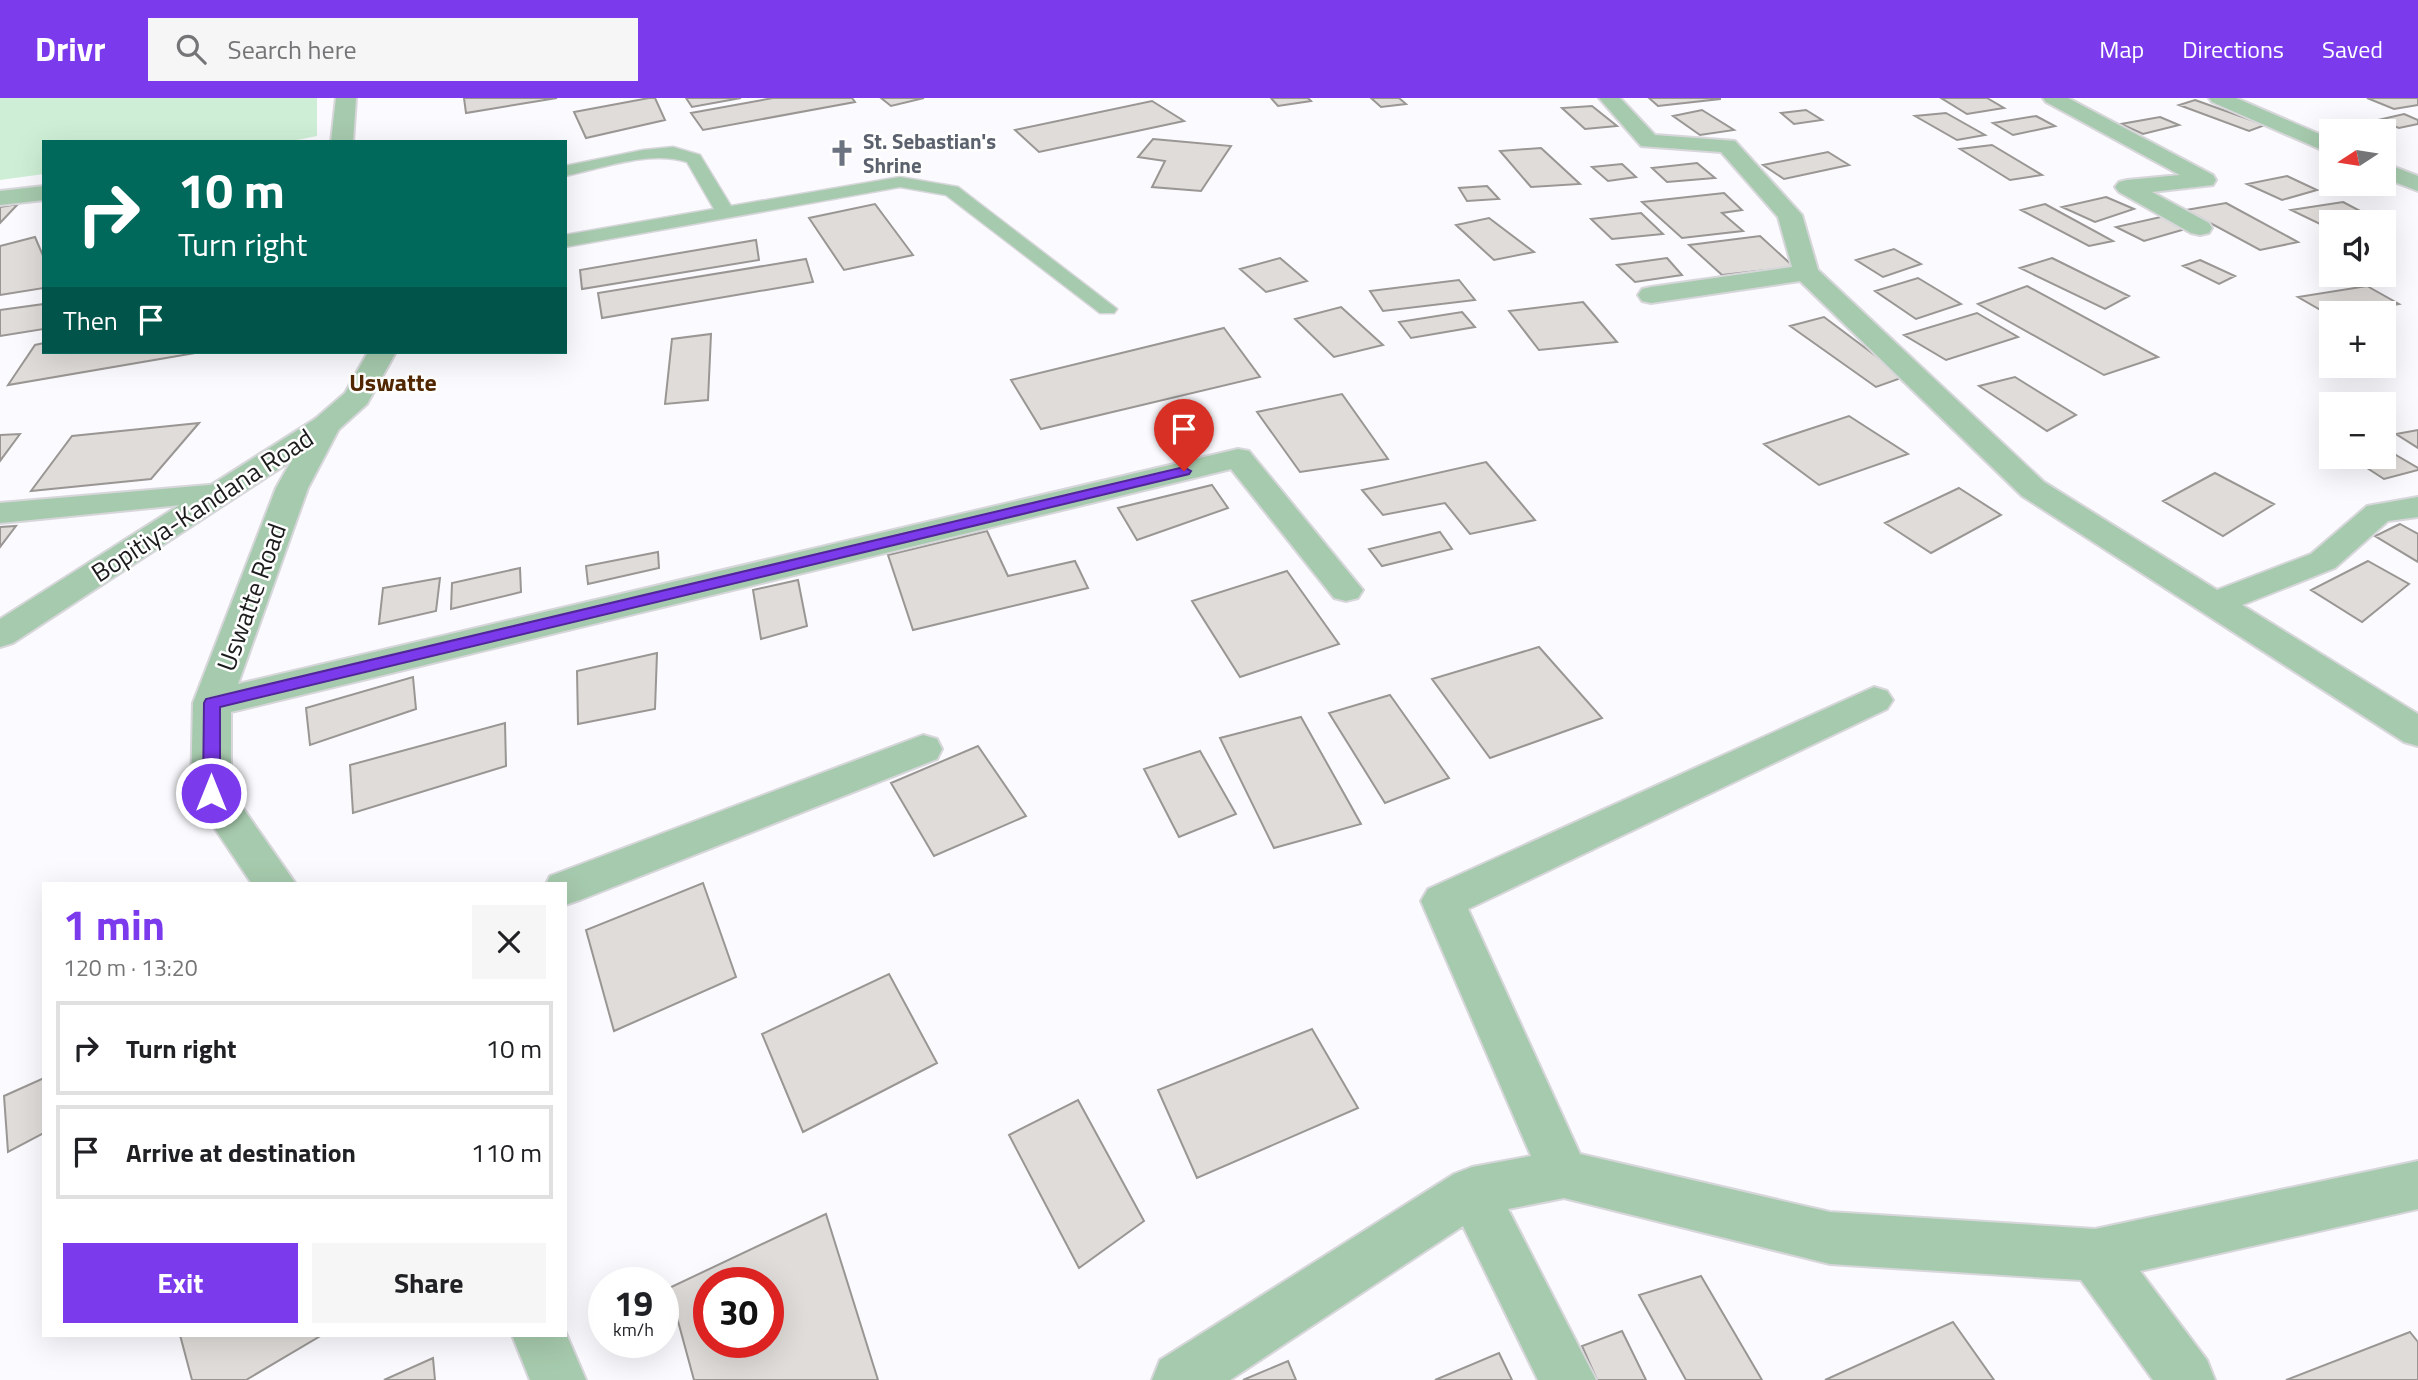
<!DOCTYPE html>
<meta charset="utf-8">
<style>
body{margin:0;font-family:"Titillium Web",sans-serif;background:#f6f6f6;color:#202124;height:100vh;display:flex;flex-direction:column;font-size:26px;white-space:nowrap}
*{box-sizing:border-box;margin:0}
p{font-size:23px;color:#757577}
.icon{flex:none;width:38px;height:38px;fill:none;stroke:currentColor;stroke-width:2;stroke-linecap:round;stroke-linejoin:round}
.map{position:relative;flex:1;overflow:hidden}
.sheet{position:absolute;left:42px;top:784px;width:525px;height:455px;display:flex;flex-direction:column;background:#fff;border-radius:0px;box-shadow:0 7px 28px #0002}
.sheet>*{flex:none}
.top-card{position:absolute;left:42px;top:42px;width:525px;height:214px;border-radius:0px;box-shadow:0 7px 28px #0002;background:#00695c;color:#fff;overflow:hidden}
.needle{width:46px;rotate:258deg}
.fabs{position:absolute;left:2319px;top:21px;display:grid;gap:14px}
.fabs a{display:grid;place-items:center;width:77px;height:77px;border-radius:0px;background:#fff;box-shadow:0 7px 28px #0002;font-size:35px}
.speed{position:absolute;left:588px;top:1169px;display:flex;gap:14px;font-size:35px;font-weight:700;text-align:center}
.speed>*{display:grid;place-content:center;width:91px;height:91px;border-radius:50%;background:#fff;box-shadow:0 7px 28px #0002;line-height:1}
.speed small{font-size:18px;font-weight:400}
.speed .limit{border:10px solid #d22;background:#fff;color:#111}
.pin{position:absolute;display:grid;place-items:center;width:60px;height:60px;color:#fff;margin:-72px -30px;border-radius:50% 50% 50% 0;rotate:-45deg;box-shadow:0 0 7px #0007}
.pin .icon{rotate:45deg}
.me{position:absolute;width:77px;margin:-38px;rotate:0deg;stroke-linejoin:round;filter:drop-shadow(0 0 5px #0008)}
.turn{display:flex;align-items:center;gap:24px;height:147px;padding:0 21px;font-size:32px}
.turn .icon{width:91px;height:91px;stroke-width:2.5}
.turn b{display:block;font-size:49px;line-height:60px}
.then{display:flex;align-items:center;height:66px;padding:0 21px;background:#0003;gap:14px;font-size:26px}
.round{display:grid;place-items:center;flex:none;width:74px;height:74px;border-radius:0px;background:#f6f6f6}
.headline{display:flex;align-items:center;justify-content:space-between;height:119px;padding:0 21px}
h1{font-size:42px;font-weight:700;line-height:52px;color:#7c3aed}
.cta{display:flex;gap:14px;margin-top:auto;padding:14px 21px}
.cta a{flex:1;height:80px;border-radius:0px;background:#7c3aed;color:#fff;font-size:28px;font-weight:700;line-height:80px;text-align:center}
.cta a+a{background:#f6f6f6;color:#202124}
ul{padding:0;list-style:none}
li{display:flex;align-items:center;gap:21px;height:94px;margin:0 14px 10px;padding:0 7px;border:4px solid #e0e0e0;border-radius:0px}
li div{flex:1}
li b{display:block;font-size:26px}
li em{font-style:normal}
header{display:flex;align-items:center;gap:42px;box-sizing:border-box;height:98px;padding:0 35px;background:#7c3aed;color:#fff}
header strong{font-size:33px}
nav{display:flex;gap:38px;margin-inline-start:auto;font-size:24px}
.search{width:490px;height:63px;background:#f6f6f6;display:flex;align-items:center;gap:18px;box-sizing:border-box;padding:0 24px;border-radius:0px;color:#757577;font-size:26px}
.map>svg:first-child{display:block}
.green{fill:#ceefd6}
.building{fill:#dfdcd9;stroke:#999694;stroke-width:2;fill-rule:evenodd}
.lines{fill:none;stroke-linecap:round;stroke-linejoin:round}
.service-casing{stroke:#d7d6da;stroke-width:3}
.minor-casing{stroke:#d7d6da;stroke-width:4}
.tertiary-casing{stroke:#d7d6da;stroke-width:4}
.service{fill:#a6caad;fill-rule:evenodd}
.minor{fill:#a6caad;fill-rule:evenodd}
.tertiary{fill:#a6caad;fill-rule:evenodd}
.route{fill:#7c3aed;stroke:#51269a;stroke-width:2}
.labels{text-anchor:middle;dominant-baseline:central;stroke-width:5;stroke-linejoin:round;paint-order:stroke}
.far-worship-label{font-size:21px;font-weight:bold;fill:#5b616d;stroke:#fff;text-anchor:start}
.far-quarter-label{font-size:24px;font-weight:bold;fill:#522700;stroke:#fff}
.street-label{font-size:26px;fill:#1c1c1d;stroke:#fff}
</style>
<header>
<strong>Drivr</strong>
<div class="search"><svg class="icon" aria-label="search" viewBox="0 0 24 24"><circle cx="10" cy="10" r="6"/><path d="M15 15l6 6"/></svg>Search here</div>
<nav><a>Map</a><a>Directions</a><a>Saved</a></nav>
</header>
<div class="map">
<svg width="2418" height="1282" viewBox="0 0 2418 1282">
<rect width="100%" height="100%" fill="#fbfafe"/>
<path class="green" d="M0,0H317V38L287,44H44V76L0,82Z"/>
<path class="building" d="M464,0H557L466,15Z
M649,0H655L665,22L586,40L574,14Z
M686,0H741L692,9Z
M773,0H852L855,4L703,32L691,15Z
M881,0H924L891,8Z
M1271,0H1308L1311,3L1278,8Z
M1371,0H1399L1406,6L1381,9Z
M1649,0H1720V1L1658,8Z
M1941,0H1987L2004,10L1967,16Z
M2367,0H2418V7L2394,11Z
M2195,2L2265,27L2249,33L2179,7Z
M1152,3L1184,23L1039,54L1015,32Z
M1592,8L1617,28L1585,31L1562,10Z
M1702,12L1734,32L1700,37L1673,18Z
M1806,12L1822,22L1794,26L1781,15Z
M1946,15L1985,37L1957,42L1915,18Z
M2404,16L2418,22V26L2399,30L2378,22Z
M2036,18L2055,28L2013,37L1993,25Z
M2160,19L2179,27L2143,36L2121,26Z
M1153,41L1231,48L1201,93L1152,89L1165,63L1138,59Z
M1992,47L2042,77L2010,82L1960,51Z
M1541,50L1580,86L1531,89L1500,53Z
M1828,54L1849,67L1784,81L1763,67Z
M1697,65L1715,80L1667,84L1652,70Z
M1622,66L1636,79L1608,83L1592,69Z
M2287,78L2317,92L2282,102L2247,86Z
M1487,88L1499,101L1467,103L1459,90Z
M1724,95L1742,112L1722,115L1743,133L1682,140L1642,104Z
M2106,99L2134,111L2095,124L2062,109Z
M2343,104L2366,116L2320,126L2291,112Z
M2226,105L2298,144L2260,152L2186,112Z
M18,106L0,125V109Z
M875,106L913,157L844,172L809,120Z
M2045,106L2113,143L2089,148L2021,112Z
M1641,115L1663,136L1612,141L1591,121Z
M2165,118L2189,130L2144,143L2116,129Z
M1489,120L1534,154L1494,162L1456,127Z
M1760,138L1794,169L1722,177L1689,147Z
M35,139L44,160V190L0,197V148Z
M756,142L759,162L582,191L580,172Z
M1894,151L1921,166L1883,179L1856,162Z
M1280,160L1307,183L1266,194L1240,171Z
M1667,160L1682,177L1635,184L1617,167Z
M2052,160L2129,198L2105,211L2020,170Z
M806,161L813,184L602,220L598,195Z
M2200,162L2235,178L2219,186L2183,168Z
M1918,180L1961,206L1916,221L1875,193Z
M1459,182L1475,202L1383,213L1370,193Z
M2027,188L2158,259L2104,277L1978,206Z
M2367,188L2399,206L2351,215H2331V218L2298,199Z
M1583,204L1617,244L1539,252L1509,213Z
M44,206V231L0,238V212Z
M1341,209L1383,247L1334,259L1295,221Z
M1462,214L1475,229L1411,240L1399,224Z
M1977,215L2018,239L1946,262L1904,237Z
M1824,219L1904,279L1876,289L1790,228Z
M1224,230L1260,279L1041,331L1011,282Z
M711,236L708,302L665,306L672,241Z
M44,245V254H201L8,287L35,247Z
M2015,279L2076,317L2047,333L1979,288Z
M1342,296L1388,361L1300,374L1257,314Z
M1849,318L1908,356L1819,387L1764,346Z
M199,325L151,381L31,393L72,338Z
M2418,332V350L2396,336Z
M20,336L0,363V337Z
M2384,350L2418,370V372L2384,381L2350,359H2384Z
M1486,364L1535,422L1470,436L1445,405L1383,417L1362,392Z
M2215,375L2274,406L2223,438L2163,403Z
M1212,387L1228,410L1137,442L1118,410Z
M1959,390L2001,417L1931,455L1885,425Z
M2400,426L2418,436V464L2375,438Z
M16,428L0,449V429Z
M987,433L1008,478L1075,463L1088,490L913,532L888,457Z
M1440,434L1452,451L1382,468L1369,451Z
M658,454L659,470L588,486L586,468Z
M2368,463L2409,486L2362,524L2311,492Z
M520,470L521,494L451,511L452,485Z
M1287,473L1339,546L1240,579L1192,503Z
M440,480L436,513L379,526L383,490Z
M798,482L807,528L761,541L753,492Z
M1539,549L1602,620L1490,660L1432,581Z
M657,555L655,611L578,626L577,573Z
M413,579L416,611L310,647L306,610Z
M1390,597L1449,680L1385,705L1329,615Z
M1301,619L1361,726L1274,750L1220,640Z
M505,625L506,668L353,715L350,667Z
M978,648L1026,718L934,758L891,685Z
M1200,653L1236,716L1179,739L1144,671Z
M703,785L736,879L614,933L586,832Z
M889,876L937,965L803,1034L762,936Z
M1312,931L1358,1010L1197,1080L1158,992Z
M44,980V1035L8,1054L4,998Z
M1078,1002L1144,1123L1079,1170L1009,1037Z
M826,1116L878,1282H694L669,1190ZM709,1185H768V1244H709Z
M1701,1178L1762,1282H1686L1639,1197Z
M1953,1224L1994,1282H1825Z
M1622,1233L1646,1282H1597L1582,1248Z
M2410,1234L2418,1244V1282H2286Z
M180,1237H322L246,1282H192Z
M1499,1255L1512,1282H1435Z
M433,1260L435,1282H384Z
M1288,1263L1296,1282H1243Z"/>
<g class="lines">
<defs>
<path id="service" d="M673,49L700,57L731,108L900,79L958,89L1117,211L1114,215H1100L946,97L900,89L565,149V137L714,111L687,64C650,52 603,70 565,78V68L643,52Z"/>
<path id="minor" d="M1599,0H1620L1655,37L1735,43L1802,117L1818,172L2044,384L2217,492L2311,456L2367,408L2418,399V419L2388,423L2335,470L2242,507L2418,616V648L2404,644L2022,398L1800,183L1651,205L1642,203L1638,197L1642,191L1651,189L1792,169L1778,119L1721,54L1641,48Z
M2043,0H2068L2213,77L2216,82L2213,87L2152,94L2209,125L2212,130L2209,135L2200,137L2191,135L2119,94L2115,89L2119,84L2127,82L2180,77L2046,4Z
M2209,0H2236L2331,41V56L2212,4Z
M2384,65L2418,78V93L2384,80Z
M44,88V102L0,107V93Z
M326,318L337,321L341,327L308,390L238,586L1238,351L1249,353L1363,492L1358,500L1346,503L1334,500L1231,371L231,614V693L296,786H252L191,695L193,605L276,390L315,321Z
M220,386L231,388L236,395L231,402L0,425V405Z
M1874,589L1887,593L1893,602L1887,611L1468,811L1580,1056L1830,1114L2095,1131L2418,1063V1111L2140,1173L2207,1262L2215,1282H2153L2081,1182L1830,1166L1564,1100L1508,1111L1596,1282H1538L1463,1128L1230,1282H1152L1160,1262L1454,1076L1472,1069L1531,1058L1421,803L1428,791Z
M923,637L937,641L942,651L937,661L580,802L565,807V786H546L550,778Z
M565,1233L586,1282H530L512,1237H565Z"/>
<path id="tertiary" d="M336,0H356L353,44H331Z
M368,254H396L367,306L337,333L13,545L0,549V521L315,321L345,295Z"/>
</defs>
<use href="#service" class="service-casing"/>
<use href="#minor" class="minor-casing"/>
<use href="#tertiary" class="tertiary-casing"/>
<use href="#service" class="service"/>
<use href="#minor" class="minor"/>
<use href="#tertiary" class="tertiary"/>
</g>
<path class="route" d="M1184,369L1191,373L1189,376L220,609V695L211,702L203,695L204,605L206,601Z"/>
<defs>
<symbol id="church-bare" viewBox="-9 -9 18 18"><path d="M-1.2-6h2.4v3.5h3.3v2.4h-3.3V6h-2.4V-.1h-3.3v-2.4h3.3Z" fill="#6b7280" stroke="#fff" stroke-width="2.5" paint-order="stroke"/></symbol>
</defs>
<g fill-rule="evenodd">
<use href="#church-bare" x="823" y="36" width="38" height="38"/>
</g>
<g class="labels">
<g class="far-worship-label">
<text x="863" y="43">St. Sebastian's<tspan x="863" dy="24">Shrine</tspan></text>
</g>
<g class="far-quarter-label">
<text x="393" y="284">Uswatte</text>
</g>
<g class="street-label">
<text transform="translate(202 407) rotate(-33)">Bopitiya-Kandana Road</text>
<text transform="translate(251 499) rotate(-70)">Uswatte Road</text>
</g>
</g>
</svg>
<div class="fabs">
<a><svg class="needle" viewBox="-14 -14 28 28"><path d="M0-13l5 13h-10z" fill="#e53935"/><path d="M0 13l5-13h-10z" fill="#757577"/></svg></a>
<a><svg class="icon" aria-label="sound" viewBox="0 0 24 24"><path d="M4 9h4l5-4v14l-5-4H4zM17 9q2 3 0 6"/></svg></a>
<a>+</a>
<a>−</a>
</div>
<div class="speed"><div>19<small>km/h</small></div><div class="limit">30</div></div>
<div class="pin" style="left:1184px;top:373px;background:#d93025"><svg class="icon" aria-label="arrive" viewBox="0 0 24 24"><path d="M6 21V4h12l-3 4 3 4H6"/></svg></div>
<svg class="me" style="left:211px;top:695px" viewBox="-20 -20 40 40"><circle r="17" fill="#7c3aed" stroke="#fff" stroke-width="3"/><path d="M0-11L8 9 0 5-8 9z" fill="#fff"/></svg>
<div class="top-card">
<div class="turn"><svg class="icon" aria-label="right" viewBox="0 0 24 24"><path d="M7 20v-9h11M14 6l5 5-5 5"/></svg><div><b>10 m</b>Turn right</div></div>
<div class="then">Then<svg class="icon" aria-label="arrive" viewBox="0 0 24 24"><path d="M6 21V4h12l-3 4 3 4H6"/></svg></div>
</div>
<section class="sheet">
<div class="headline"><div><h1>1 min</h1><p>120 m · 13:20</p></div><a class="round"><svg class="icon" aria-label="close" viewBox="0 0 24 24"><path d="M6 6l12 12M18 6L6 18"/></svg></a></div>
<ul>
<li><svg class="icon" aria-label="right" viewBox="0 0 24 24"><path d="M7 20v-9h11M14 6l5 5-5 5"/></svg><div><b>Turn right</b></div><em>10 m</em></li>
<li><svg class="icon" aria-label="arrive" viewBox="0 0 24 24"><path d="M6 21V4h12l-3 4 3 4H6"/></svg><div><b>Arrive at destination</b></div><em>110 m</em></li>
</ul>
<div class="cta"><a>Exit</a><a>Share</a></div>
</section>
</div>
